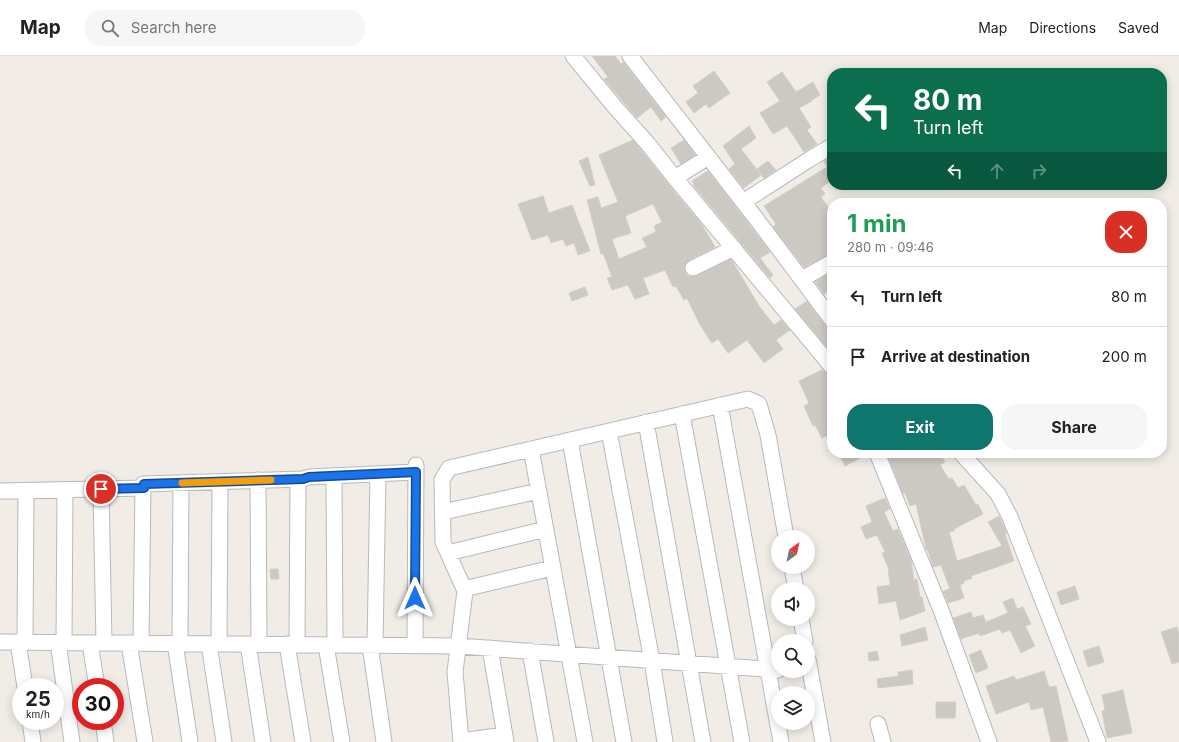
<!DOCTYPE html>
<meta charset="utf-8">
<style>
body{margin:0;font-family:Inter,sans-serif;background:#f6f6f6;color:#222;height:100vh;display:flex;flex-direction:column;font-size:15px;white-space:nowrap}
*{box-sizing:border-box;margin:0}
p{font-size:13px;color:#767676}
.icon{flex:none;width:22px;height:22px;fill:none;stroke:currentColor;stroke-width:2;stroke-linecap:round;stroke-linejoin:round}
.map{position:relative;flex:1;overflow:hidden}
.side{position:absolute;left:827px;top:142px;width:340px;height:260px;display:flex;flex-direction:column;background:#fff;border-radius:16px;box-shadow:0 2px 10px #0003}
.side>*{flex:none}
.guide{position:absolute;left:827px;top:12px;width:340px;height:122px;border-radius:16px;box-shadow:0 2px 10px #0003;background:#0b6e4f;color:#fff;overflow:hidden}
.needle{width:26px;rotate:33deg}
.fabs{position:absolute;left:771px;top:474px;display:grid;gap:8px}
.fabs a{display:grid;place-items:center;width:44px;height:44px;border-radius:50%;background:#fff;box-shadow:0 2px 10px #0003;font-size:20px}
.speed{position:absolute;left:12px;top:622px;display:flex;gap:8px;font-size:20px;font-weight:700;text-align:center}
.speed>*{display:grid;place-content:center;width:52px;height:52px;border-radius:50%;background:#fff;box-shadow:0 2px 10px #0003;line-height:1}
.speed small{font-size:10px;font-weight:400}
.speed .limit{border:6px solid #d22;background:#fff;color:#111}
.pin{position:absolute;display:grid;place-items:center;width:34px;height:34px;color:#fff;margin:-17px;border:2px solid #fff;border-radius:50%;box-shadow:0 1px 4px #0007}
.me{position:absolute;width:44px;margin:-22px;rotate:0deg;stroke-linejoin:round;filter:drop-shadow(0 0 3px #0008)}
.turn{display:flex;align-items:center;gap:14px;height:84px;padding:0 20px;font-size:18px}
.turn .icon{width:52px;height:52px;stroke-width:2.5}
.turn b{display:block;font-size:28px;line-height:34px}
.lanes{display:flex;align-items:center;height:38px;padding:0 20px;background:#0003;justify-content:center;gap:20px;direction:ltr}
.lanes .off{opacity:.35}
.round{display:grid;place-items:center;flex:none;width:42px;height:42px;border-radius:16px;background:#f6f6f6}
.summary{display:flex;align-items:center;justify-content:space-between;height:68px;padding:0 20px}
h1{font-size:24px;font-weight:700;line-height:30px;color:#1e9e55}
.button{display:flex;gap:8px;margin-top:auto;padding:8px 20px}
.button a{flex:1;height:46px;border-radius:16px;background:#0f766e;color:#fff;font-size:16px;font-weight:700;line-height:46px;text-align:center}
.button a+a{background:#f6f6f6;color:#222}
ul{padding:0;list-style:none}
li{display:flex;align-items:center;gap:12px;height:60px;padding:0 20px;border-top:1px solid #e0e0e0}
li div{flex:1}
li b{display:block;font-size:15px}
li em{font-style:normal}
header{display:flex;align-items:center;gap:24px;box-sizing:border-box;height:56px;padding:0 20px;background:#fff;border-bottom:1px solid #e0e0e0}
header strong{font-size:19px}
nav{display:flex;gap:22px;margin-inline-start:auto;font-size:14px}
.search{width:280px;height:36px;background:#f6f6f6;display:flex;align-items:center;gap:10px;box-sizing:border-box;padding:0 14px;border-radius:16px;color:#767676;font-size:15px}
.map>svg:first-child{display:block}
.building{fill:#ccc8c2;stroke:#d6cec3;fill-rule:evenodd}
.lines{fill:none;stroke-linecap:round;stroke-linejoin:round}
.minor-casing{stroke:#b6b9bd;stroke-width:17}
.minor{stroke:#fff;stroke-width:15}
.route-casing{stroke:#114b97;stroke-width:10}
.route{stroke:#1a73e8;stroke-width:7}
.slow{stroke:#f59e0b;stroke-width:7}
</style>
<header>
<strong>Map</strong>
<div class="search"><svg class="icon" aria-label="search" viewBox="0 0 24 24"><circle cx="10" cy="10" r="6"/><path d="M15 15l6 6"/></svg>Search here</div>
<nav><a>Map</a><a>Directions</a><a>Saved</a></nav>
</header>
<div class="map">
<svg width="1179" height="686" viewBox="0 0 1179 686">
<rect width="100%" height="100%" fill="#f1ede6"/>
<path class="building" d="M592,0H615L621,8L623,6L666,61L661,65L651,51L637,62L604,23L608,21Z
M714,15L730,37L709,52L706,48L694,57L686,46L698,37L693,30Z
M782,16L796,36L813,26L820,39L812,44V45L799,52L811,71L807,74L817,88L804,96L787,70L773,78L760,57L780,45L767,26Z
M749,70L756,82L741,93L761,119L744,132L729,113L735,108L723,90Z
M633,84L674,135L677,140H678L702,169L715,191L689,204L684,211L685,216L688,220H697L731,203L759,250L774,269L781,264L790,274L776,284L783,293L764,307L747,284L728,297L718,283L712,287L700,269L687,242L684,244L676,230L673,231L665,214L643,222L649,238L635,243L628,229L612,234L607,222L612,221L603,197L601,198L587,144L598,141L601,152L618,146L599,99ZM653,148L662,166L654,170L656,176L642,182L647,191L619,203L612,183L631,177L625,160Z
M684,84L695,99L681,108L671,92Z
M832,100V124L821,132L825,138L821,141L832,157V197L804,211L773,171L776,168L764,150L827,111L824,105Z
M588,101L595,129L590,130L579,105Z
M768,105L776,114L764,122L757,113Z
M708,115L770,196L760,202L773,219L770,222L693,129L694,128L692,125Z
M543,140L549,157L572,149L590,195L578,199L574,187L566,190L563,183L551,187L548,179L532,184L518,148Z
M832,216V232L824,238L815,226Z
M585,231L588,239L572,245L569,237Z
M807,245L825,269L832,273V297L795,253Z
M822,314L829,319L832,320V329L827,332L832,342V377L822,382L815,369L813,370L804,350L809,347L799,325Z
M839,397H868V398L845,410Z
M887,397H940L945,406L940,409L949,423L952,422L958,432L964,429L976,449L978,448L983,458L954,473V475L949,476L957,505L1002,490L988,466L999,460L1007,477L1005,478L1014,505L971,520L972,522L964,525V527L960,529L964,542L948,547L943,535L950,533L941,509L933,511L928,495L926,493L916,448L910,450L905,437L903,438Z
M885,442L890,453L884,456L893,475L898,473L911,504L914,524L917,523L920,541H922L925,555L900,564L896,545L879,548L877,531L890,529L888,511L882,497L885,496L877,479L866,483L861,471L872,466L866,450Z
M270,513H278L279,523H271Z
M1075,530L1079,543L1061,549L1057,536Z
M1013,542L1017,553L1023,551L1031,568L1025,570L1035,590L1021,597L1010,574L1002,577L1000,573L980,580L979,577L961,583L953,562L971,556L973,562L983,559L986,566L1008,557L1003,546Z
M925,571L928,584L902,590L900,579Z
M1177,571L1179,578V606L1172,608L1161,576Z
M1099,590L1104,606L1088,611L1083,595Z
M981,594L988,612L976,617L969,599Z
M877,595L879,604L869,605L868,597Z
M912,614L913,628L878,632L877,623L898,620V616Z
M1044,615L1049,631L1056,630L1068,685L1051,686L1043,651L1031,654L1029,646L996,658L986,630L1014,620L1016,624Z
M1123,634L1132,677L1107,682L1102,655L1105,654L1102,639Z
M936,646H956L955,662H936Z"/>
<g class="lines">
<defs>
<path id="minor" d="M573,0L615,51L648,88L675,122L832,311
M630,0L764,173L832,264
M675,122L708,101
M743,146L810,103L832,90
M693,212L734,192
M802,223L832,206
M720,349L781,686
M682,358L742,686
M646,366L703,686
M609,375L652,605L665,686
M570,384L624,686
M531,393L585,686
M877,397L941,554L989,686
M961,397L998,438L1010,461L1098,686
M334,420L335,589
M258,424L259,588
M101,433L104,587
M0,435L144,432
M443,456L539,435
M448,497L546,473
M792,511L796,533
M464,533L552,512
M801,563L805,585
M0,586L459,590L778,614
M18,586L25,631
M25,586L26,435
M58,586L72,686
M64,587L65,434
M90,587L97,631
M129,587L145,686
M141,587L143,428L303,423L309,421L416,416
M175,587L190,686
M180,587L181,427
M209,588L224,686
M219,588L220,426
M248,588L263,686
M287,588L303,686
M297,588L298,423
M326,589L342,686
M370,589L384,686
M375,589L378,418
M415,589L416,409
M490,592L506,686
M530,595L546,686
M808,603L823,686
M30,665L33,686
M103,665L106,686
M878,668L883,686
M461,685L505,679
M461,686L455,616L465,535L443,486L442,424L449,412L748,343L759,348L768,379L786,481"/>
</defs>
<use href="#minor" class="minor-casing"/>
<use href="#minor" class="minor"/>
</g>
<g class="lines">
<defs>
<path id="route" d="M101,433L144,432V428L303,423L309,421L416,416L415,542"/>
</defs>
<use href="#route" class="route-casing"/>
<use href="#route" class="route"/>
<path class="slow" d="M182,427L271,424"/>
</g>
</svg>
<div class="fabs">
<a><svg class="needle" viewBox="-14 -14 28 28"><path d="M0-13l5 13h-10z" fill="#e53935"/><path d="M0 13l5-13h-10z" fill="#767676"/></svg></a>
<a><svg class="icon" aria-label="sound" viewBox="0 0 24 24"><path d="M4 9h4l5-4v14l-5-4H4zM17 9q2 3 0 6"/></svg></a>
<a><svg class="icon" aria-label="search" viewBox="0 0 24 24"><circle cx="10" cy="10" r="6"/><path d="M15 15l6 6"/></svg></a>
<a><svg class="icon" aria-label="layers" viewBox="0 0 24 24"><path d="M12 4l9 5-9 5-9-5zM3 14l9 5 9-5"/></svg></a>
</div>
<div class="speed"><div>25<small>km/h</small></div><div class="limit">30</div></div>
<div class="pin" style="left:101px;top:433px;background:#d93025"><svg class="icon" aria-label="arrive" viewBox="0 0 24 24"><path d="M6 21V4h12l-3 4 3 4H6"/></svg></div>
<svg class="me" style="left:415px;top:542px" viewBox="-20 -20 40 40"><path d="M0-17L14 15 0 8-14 15z" fill="#1a73e8" stroke="#fff" stroke-width="4"/></svg>
<div class="guide">
<div class="turn"><svg class="icon" aria-label="left" viewBox="0 0 24 24"><path d="M17 20v-9H6M10 6l-5 5 5 5"/></svg><div><b>80 m</b>Turn left</div></div>
<div class="lanes"><svg class="icon" aria-label="left" viewBox="0 0 24 24"><path d="M17 20v-9H6M10 6l-5 5 5 5"/></svg><svg class="icon off" aria-label="ahead" viewBox="0 0 24 24"><path d="M12 20V5M6 11l6-6 6 6"/></svg><svg class="icon off" aria-label="right" viewBox="0 0 24 24"><path d="M7 20v-9h11M14 6l5 5-5 5"/></svg></div>
</div>
<section class="side">
<div class="summary"><div><h1>1 min</h1><p>280 m · 09:46</p></div><a class="round" style="background:#d93025;color:#fff"><svg class="icon" aria-label="close" viewBox="0 0 24 24"><path d="M6 6l12 12M18 6L6 18"/></svg></a></div>
<ul>
<li><svg class="icon" aria-label="left" viewBox="0 0 24 24"><path d="M17 20v-9H6M10 6l-5 5 5 5"/></svg><div><b>Turn left</b></div><em>80 m</em></li>
<li><svg class="icon" aria-label="arrive" viewBox="0 0 24 24"><path d="M6 21V4h12l-3 4 3 4H6"/></svg><div><b>Arrive at destination</b></div><em>200 m</em></li>
</ul>
<div class="button"><a>Exit</a><a>Share</a></div>
</section>
</div>
